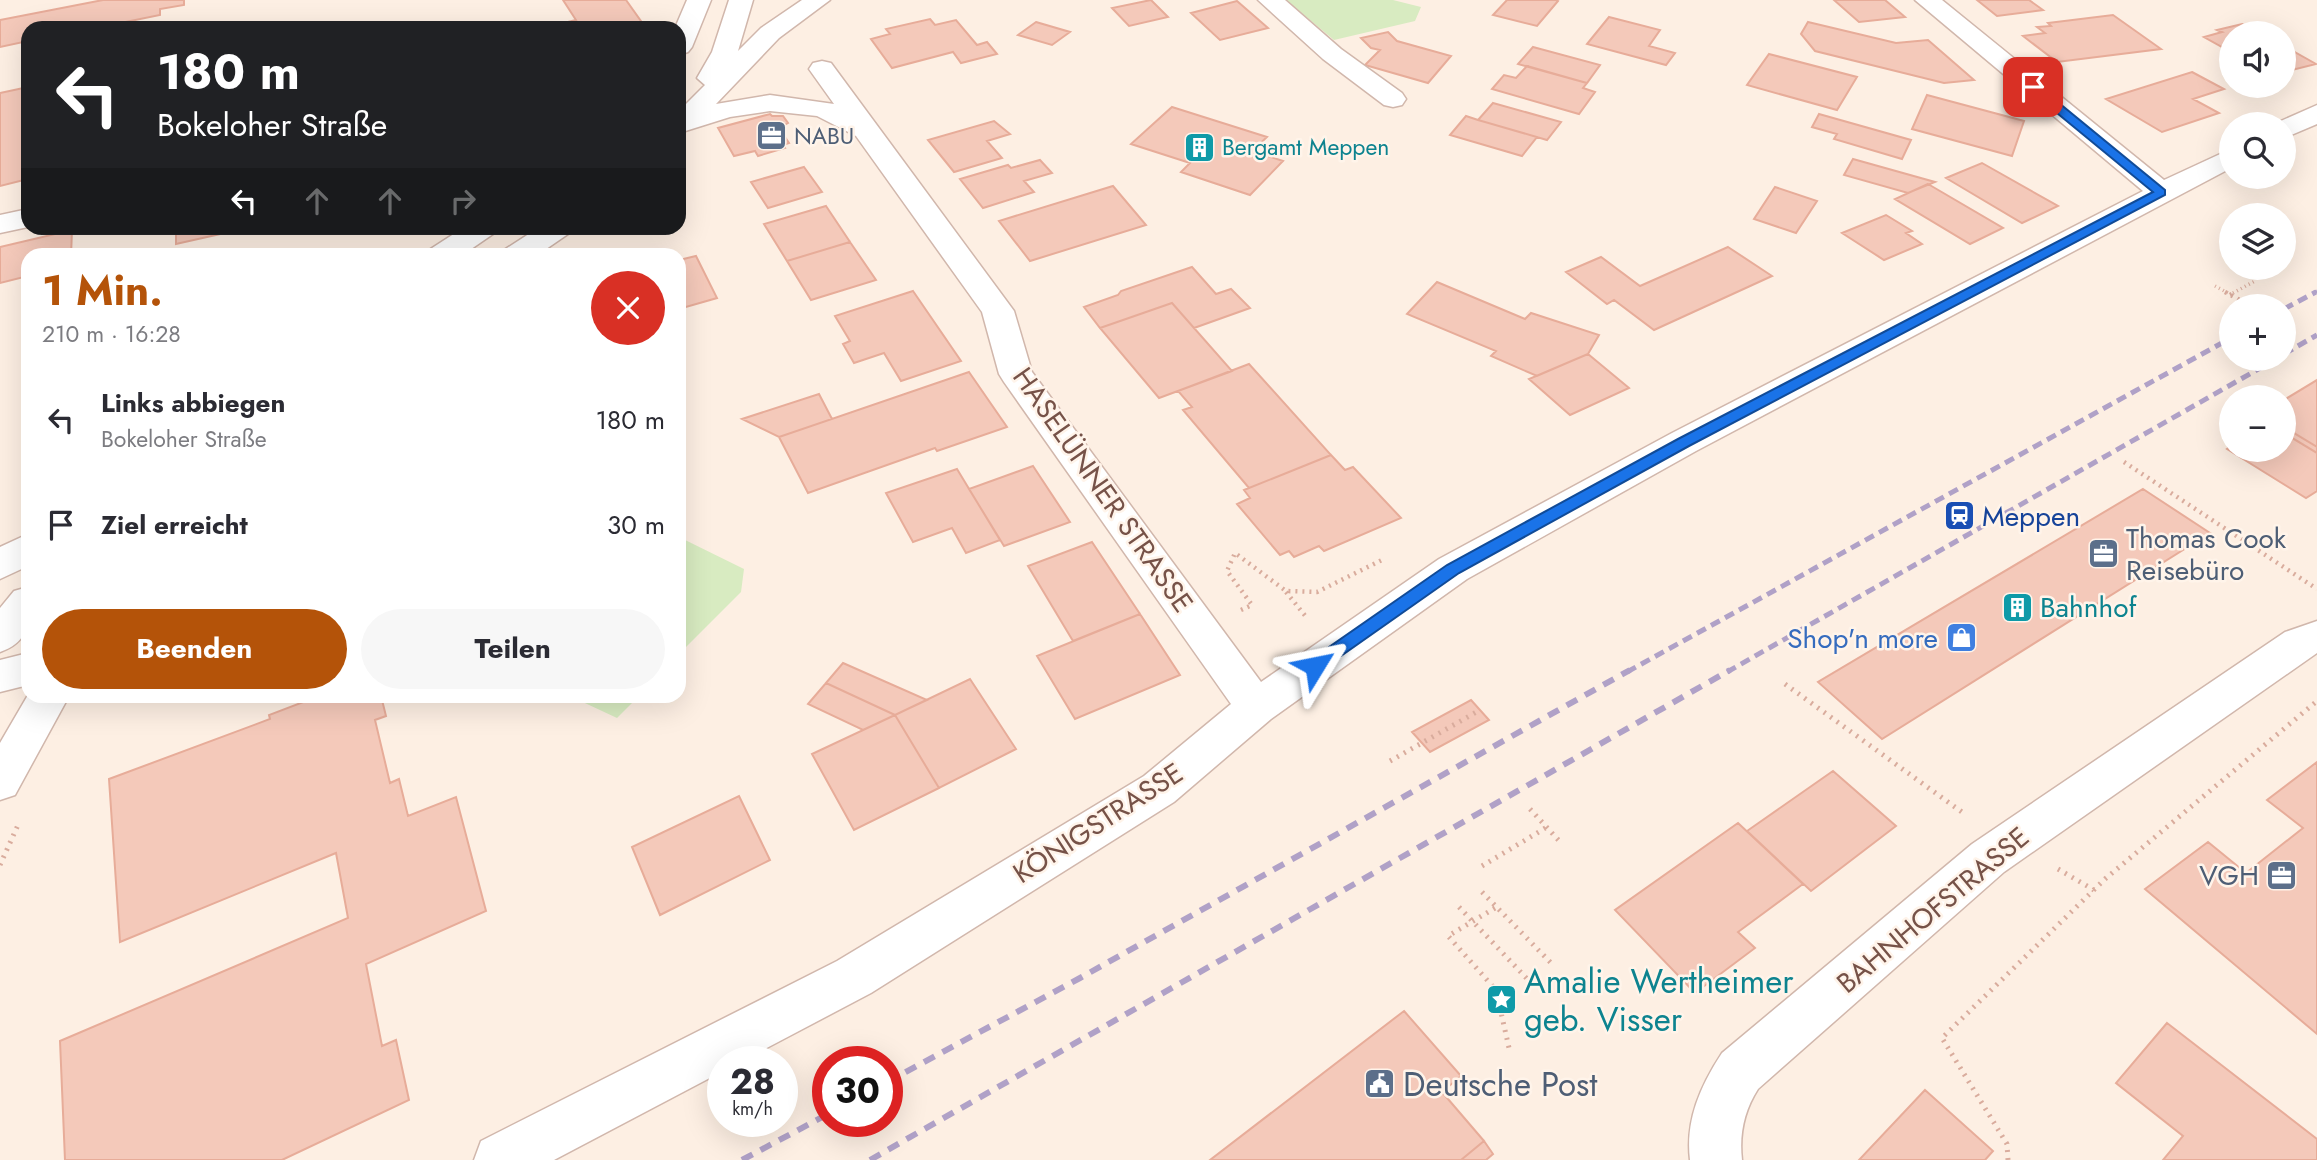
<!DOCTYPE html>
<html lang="de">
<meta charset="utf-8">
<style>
body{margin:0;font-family:Jost,sans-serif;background:#f7f7f7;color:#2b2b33;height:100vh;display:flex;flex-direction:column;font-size:26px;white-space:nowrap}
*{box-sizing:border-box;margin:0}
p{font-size:23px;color:#7c7c81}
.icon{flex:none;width:38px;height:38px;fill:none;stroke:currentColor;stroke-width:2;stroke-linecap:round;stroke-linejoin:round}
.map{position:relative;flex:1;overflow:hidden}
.sheet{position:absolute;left:21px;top:248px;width:665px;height:455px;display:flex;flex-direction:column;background:#fff;border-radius:21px;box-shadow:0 7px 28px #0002}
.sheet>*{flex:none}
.banner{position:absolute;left:21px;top:21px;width:665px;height:214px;border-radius:21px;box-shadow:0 7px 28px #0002;background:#202124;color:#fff;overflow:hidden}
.buttons{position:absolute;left:2219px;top:21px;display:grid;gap:14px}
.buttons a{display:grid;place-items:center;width:77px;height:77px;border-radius:50%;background:#fff;box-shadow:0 7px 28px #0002;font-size:35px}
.speed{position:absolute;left:707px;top:1046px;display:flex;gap:14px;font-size:35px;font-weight:700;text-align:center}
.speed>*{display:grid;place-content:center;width:91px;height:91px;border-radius:50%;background:#fff;box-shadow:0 7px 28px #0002;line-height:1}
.speed small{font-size:18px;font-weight:400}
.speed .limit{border:10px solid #d22;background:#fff;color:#111}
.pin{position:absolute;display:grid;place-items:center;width:60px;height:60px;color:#fff;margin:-30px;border-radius:14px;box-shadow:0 4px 10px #0006}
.me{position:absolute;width:77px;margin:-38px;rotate:55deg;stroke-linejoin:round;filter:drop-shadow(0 0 5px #0008)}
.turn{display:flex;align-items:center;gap:24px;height:147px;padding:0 21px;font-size:32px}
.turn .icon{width:91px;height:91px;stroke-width:2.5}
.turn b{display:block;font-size:49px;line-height:60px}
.lanes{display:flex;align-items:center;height:66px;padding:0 21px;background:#0003;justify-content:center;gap:35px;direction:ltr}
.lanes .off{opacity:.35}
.round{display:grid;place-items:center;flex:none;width:74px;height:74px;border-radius:37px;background:#f7f7f7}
.summary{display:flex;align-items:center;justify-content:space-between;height:119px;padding:0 21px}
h1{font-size:42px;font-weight:700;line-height:52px;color:#b45309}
.cta{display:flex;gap:14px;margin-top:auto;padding:14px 21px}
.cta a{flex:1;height:80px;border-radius:42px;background:#b45309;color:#fff;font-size:28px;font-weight:700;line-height:80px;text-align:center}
.cta a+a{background:#f7f7f7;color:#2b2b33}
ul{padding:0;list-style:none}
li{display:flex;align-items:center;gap:21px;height:105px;padding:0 21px}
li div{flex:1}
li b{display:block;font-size:26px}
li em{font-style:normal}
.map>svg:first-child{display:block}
.green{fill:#d8ebc1}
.building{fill:#f4c9ba;stroke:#e7ac99;stroke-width:2}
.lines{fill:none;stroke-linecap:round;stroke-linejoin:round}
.minor-casing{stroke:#d1b7ac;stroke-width:3}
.path-far2{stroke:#d9ac9d;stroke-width:3.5;stroke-dasharray:1 3.5;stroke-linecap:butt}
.path-far1{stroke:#d9ac9d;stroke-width:4.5;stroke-dasharray:2 5;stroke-linecap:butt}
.path{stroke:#d9ac9d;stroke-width:5;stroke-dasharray:2 6;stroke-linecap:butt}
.minor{fill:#fff;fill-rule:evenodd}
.rail-far2{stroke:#b0a1c7;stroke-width:3.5;stroke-dasharray:8 5;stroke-linecap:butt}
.rail-far1{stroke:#b0a1c7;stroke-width:5;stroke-dasharray:10 6;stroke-linecap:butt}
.rail{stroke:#b0a1c7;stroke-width:6;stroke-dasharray:12 9;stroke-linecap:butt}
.route{fill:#1a73e8;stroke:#114b97;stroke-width:2}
.labels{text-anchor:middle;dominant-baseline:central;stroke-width:5;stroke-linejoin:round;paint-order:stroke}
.far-service-label{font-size:23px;fill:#4e5e75;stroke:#fff4ea;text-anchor:start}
.far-culture-label{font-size:23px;fill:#0d838f;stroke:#fff4ea;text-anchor:start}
.street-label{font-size:28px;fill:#765248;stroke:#fff4ea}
.transit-label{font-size:28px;fill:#164399;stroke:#fff4ea;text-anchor:start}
.service-label{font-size:28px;fill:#4e5e75;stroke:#fff4ea;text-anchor:start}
.culture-label{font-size:28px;fill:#0d838f;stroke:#fff4ea;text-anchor:start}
.shop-label{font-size:28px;fill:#366cbe;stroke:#fff4ea;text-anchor:end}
.near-culture-label{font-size:33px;fill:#0d838f;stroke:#fff4ea;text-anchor:start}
.near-service-label{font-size:33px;fill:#4e5e75;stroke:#fff4ea;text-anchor:start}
</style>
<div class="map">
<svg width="2317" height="1160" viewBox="0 0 2317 1160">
<rect width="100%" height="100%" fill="#fdefe3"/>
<path class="green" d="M1286,0H1393L1421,7L1415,21L1334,40Z
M679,537L744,569L741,592L679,654Z
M572,697H638L617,718Z"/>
<path class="building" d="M103,0H184V5L160,9V15L96,28H28V41L0,47V20Z
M563,0H626L643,24L629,28H543L576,20Z
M1151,0L1168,17L1129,26L1112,8Z
M1507,0H1556L1558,1L1537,26L1493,15Z
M1834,0H1885L1905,17L1859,22Z
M1977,0H2029L2043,10L1997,16Z
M1237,1L1268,28L1220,40L1191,13Z
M2113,15L2161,49L2057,62L2023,36L2045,33L2037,27L2051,26L2048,23Z
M1609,17L1660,30L1649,46L1675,53L1666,65L1587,44Z
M930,19L935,25L956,20L977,45L987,42L997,54L961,63L953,52L892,68L871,39L890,34L886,29Z
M1036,22L1070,32L1052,45L1018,35Z
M1808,22L1896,43L1928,40L1974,80L1944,83L1815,51L1801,34Z
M2242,24L2259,33H2231V52L2204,37L2222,32L2217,30Z
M1388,32L1397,41L1451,56L1428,83L1365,65L1380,50L1371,48L1361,38Z
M2284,46L2316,64L2284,72Z
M1533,47L1600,65L1587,83L1518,64Z
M1769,54L1857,77L1837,110L1747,85Z
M1527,66L1587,83L1583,88L1595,92L1579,114L1492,89L1504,75L1516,78Z
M2192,72L2224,89L2193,99L2219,113L2162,132L2106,99Z
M28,87V179L0,186V93Z
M1927,95L2024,121L2012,156L1912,129Z
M1493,103L1561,122L1547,140L1478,120Z
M1172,107L1267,137L1252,151L1283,161L1250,195L1181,172L1190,163L1131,144Z
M770,114L772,116H783L788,123L779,128L789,143L783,145L785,148L758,156L755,151L734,156L718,128Z
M1819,114L1911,140L1902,159L1834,139L1837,134L1812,127Z
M1466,116L1478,120L1537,137L1522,156L1450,135Z
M994,121L1010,134L987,141L1002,158L954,172L928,140Z
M1853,159L1935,182L1908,193L1844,175Z
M1040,160L1052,173L1024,181L1034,192L983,208L960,179L1008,165L1011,168Z
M1982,163L2058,206L2022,223L1946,178Z
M804,167L822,192L768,208L751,182Z
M1928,184L2003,228L1970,244L1895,199Z
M1113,186L1146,225L1030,261L999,221Z
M1775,187L1817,201L1796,233L1754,219Z
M826,206L850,242L787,261L764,224Z
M1886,215L1912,231L1906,233L1922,244L1884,260L1842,233Z
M176,228H247L176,244Z
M72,230L71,256H28V276L0,283V247Z
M850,242L876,280L811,300L787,261Z
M1728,247L1772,276L1654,330L1614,300L1607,304L1566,272L1601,257L1640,286Z
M696,256L717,298L679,309V260Z
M1192,267L1216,294L1231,289L1250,308L1194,328L1172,303L1100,328L1084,307L1118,295L1121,291Z
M1437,282L1525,319L1531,313L1599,335L1588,354L1537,376L1491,356L1496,351L1407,314Z
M913,291L961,361L901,381L884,353L854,363L843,344L850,341L835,316Z
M1172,303L1232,371L1159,398L1100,328Z
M1588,354L1629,388L1570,415L1529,379Z
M1249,364L1331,455L1249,488L1183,410L1192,407L1178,391Z
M969,372L1007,427L937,451L935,448L808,493L779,437Z
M2317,380V453L2284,433V400Z
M819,394L832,419L779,437L742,419Z
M2284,427L2317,447V491L2306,498L2227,449L2231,446V450H2284Z
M1331,455L1345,470L1353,467L1401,518L1324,551L1319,546L1294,557L1289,551L1280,555L1237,504L1250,498L1244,490Z
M1033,466L1070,522L1004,546L969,489Z
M957,469L1000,540L966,553L952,528L913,542L886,493Z
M2143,489L2210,533L1882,739L1818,682Z
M1092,542L1140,614L1073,641L1028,566Z
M1140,614L1180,675L1075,719L1037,656Z
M843,663L927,700L895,715L826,683Z
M970,679L1016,749L939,788L895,715Z
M826,683L895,715L863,730L808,704Z
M319,696H381L386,716L375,720L390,783L399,779L408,816L456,797L486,911L366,964L382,1046L396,1040L409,1100L282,1160H65L60,1041L348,918L336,853L120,942L109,779L270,719L269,715Z
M1471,700L1489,720L1430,752L1412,732Z
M895,715L939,788L854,830L812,754Z
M2317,762V1034L2145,889L2208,842L2246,873L2303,828L2267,800Z
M1833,771L1896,826L1811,891L1747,831Z
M739,796L770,860L660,915L632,847Z
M1738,823L1803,884L1738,932L1755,948L1695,993L1615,910Z
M1404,1011L1461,1076L1442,1092L1484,1141L1461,1160H1210Z
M2167,1023L2317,1139V1160H2163L2183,1136L2116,1083Z
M1925,1090L1993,1151L1985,1160H1859Z
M1484,1141L1493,1154L1486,1160H1461Z"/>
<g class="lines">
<defs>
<path id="minor" d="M687,0H711L692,47L688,52L679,55V28H675Z
M729,0H753L738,51L761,28L802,0H830L779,38L716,104L770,95L834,104L809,69L813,63L822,61L831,63L1014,311L1032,372L1261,682L1439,559L1672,433L2143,191L1915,0H1942L2164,180L2231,149V168L1696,451L1467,579L1271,719L1174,802L871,993L740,1062H723V1071L554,1160H474L481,1141L837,961L1144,776L1231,704L1004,382L999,374L982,312L856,136L817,116L770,111L730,117L679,133V111L705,85L697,78L712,52Z
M1258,0H1285L1341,49L1402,93L1406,99L1402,105L1393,107L1384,105L1323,59Z
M2317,105V124L2284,138V124H2274Z
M28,209V227L0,233V215Z
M463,228H497L493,234L461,256H425L429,250Z
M538,228H572L568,234L536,256H500L504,250Z
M28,534V566L0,579V547Z
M28,587C28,617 34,640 0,652V608L14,591Z
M2317,621V653L2004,872L1758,1089C1744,1111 1739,1134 1742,1160H1690C1685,1120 1701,1085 1722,1053L1972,844L2285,632Z
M28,653V685L0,692V660Z
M28,695L69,696L15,795L0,800V743Z"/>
</defs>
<use href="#minor" class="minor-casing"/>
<path class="path-far2" d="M2215,286L2228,293
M2233,293L2255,281"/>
<path class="path-far1" d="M2225,292L2251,306
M2230,295L2236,292
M2124,462L2317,589
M1286,592L1307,618
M1241,610L1252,605L1227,571L1235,553L1286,591L1317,592L1384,559"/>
<path class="path" d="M1785,684L1966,815
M1390,761L1480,710
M1530,809L1562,844
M0,865L18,825
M1482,866L1547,827
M2058,869L2094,890
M1482,892L1551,963
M1459,907L1532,984
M1495,908L1448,936L1496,990L1509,1048
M2008,1160L2007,1144L1942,1038L2105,879L2317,701"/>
<use href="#minor" class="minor"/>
<path class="rail-far2" d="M2313,293L2317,291"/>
<path class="rail-far1" d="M2284,309L2316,292
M2284,354L2317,335
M1627,672L2231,338
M1727,672L2276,359"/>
<path class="rail" d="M887,1082L1080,978L1630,670
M742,1160L828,1114
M870,1160L1730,670"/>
</g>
<path class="route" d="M2029,85H2037L2165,190V195L1689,446L1459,573L1321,670H1309L1306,666L1309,661L1447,565L1678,439L2153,192L2029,90Z"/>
<defs>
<symbol id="office-square" viewBox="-11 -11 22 22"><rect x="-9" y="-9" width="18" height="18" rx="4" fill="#5c6f8a" stroke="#fff4ea"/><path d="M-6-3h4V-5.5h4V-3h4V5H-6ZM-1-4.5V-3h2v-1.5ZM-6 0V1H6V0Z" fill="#fff"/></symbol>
<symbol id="building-square" viewBox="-11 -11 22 22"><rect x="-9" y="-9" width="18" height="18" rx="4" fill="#0f9aa8" stroke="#fff4ea"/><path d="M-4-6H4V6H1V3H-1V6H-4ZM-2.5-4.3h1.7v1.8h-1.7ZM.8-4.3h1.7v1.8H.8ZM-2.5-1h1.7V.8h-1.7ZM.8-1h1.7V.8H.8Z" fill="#fff"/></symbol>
<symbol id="station-square" viewBox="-11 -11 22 22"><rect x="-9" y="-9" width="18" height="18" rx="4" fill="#1a4fb4" stroke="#fff4ea"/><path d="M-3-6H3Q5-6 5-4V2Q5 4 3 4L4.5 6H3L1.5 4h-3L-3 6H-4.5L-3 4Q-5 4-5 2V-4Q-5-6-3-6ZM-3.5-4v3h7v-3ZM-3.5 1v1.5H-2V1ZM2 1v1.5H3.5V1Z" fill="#fff"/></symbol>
<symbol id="shop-square" viewBox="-11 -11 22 22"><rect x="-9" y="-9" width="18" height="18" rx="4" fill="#3f7fe0" stroke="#fff4ea"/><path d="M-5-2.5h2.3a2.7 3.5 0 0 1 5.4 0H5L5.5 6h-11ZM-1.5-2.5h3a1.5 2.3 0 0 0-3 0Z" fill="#fff"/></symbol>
<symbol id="sight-square" viewBox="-11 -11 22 22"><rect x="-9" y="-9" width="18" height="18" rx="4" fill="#0f9aa8" stroke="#fff4ea"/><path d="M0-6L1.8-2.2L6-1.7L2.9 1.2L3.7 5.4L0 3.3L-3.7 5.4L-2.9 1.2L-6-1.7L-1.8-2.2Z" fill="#fff"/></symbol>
<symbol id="civic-square" viewBox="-11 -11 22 22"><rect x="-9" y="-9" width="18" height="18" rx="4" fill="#5c6f8a" stroke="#fff4ea"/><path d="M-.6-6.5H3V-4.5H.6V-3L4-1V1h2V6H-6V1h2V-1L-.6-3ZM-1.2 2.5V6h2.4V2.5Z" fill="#fff"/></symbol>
</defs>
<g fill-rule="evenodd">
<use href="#office-square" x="754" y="118" width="35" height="35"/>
<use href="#building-square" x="1182" y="130" width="35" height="35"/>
<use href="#station-square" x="1942" y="498" width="35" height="35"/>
<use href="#office-square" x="2086" y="536" width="35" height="35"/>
<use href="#building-square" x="2000" y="590" width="35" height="35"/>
<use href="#shop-square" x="1944" y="620" width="35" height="35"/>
<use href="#office-square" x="2264" y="858" width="35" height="35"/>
<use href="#sight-square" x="1484" y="982" width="35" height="35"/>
<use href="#civic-square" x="1362" y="1066" width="35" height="35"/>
</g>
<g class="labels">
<g class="far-service-label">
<text x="794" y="136">NABU</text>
</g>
<g class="far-culture-label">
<text x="1222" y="147">Bergamt Meppen</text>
</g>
<g class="street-label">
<text transform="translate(1103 490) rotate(55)">HASELÜNNER STRASSE</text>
<text transform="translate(1098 823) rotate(-33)">KÖNIGSTRASSE</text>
<text transform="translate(1933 910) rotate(-40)">BAHNHOFSTRASSE</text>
</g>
<g class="transit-label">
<text x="1982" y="516">Meppen</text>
</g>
<g class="service-label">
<text x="2126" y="538">Thomas Cook<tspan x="2126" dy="32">Reisebüro</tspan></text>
<text x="2259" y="875" text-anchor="end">VGH</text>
</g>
<g class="culture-label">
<text x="2040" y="607">Bahnhof</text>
</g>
<g class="shop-label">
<text x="1938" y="638">Shop'n more</text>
</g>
<g class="near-culture-label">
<text x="1524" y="981">Amalie Wertheimer<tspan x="1524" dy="38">geb. Visser</tspan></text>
</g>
<g class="near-service-label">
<text x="1403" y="1084">Deutsche Post</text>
</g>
</g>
</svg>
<div class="buttons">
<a><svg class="icon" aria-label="sound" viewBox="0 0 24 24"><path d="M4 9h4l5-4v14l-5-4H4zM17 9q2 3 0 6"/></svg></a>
<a><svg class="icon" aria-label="search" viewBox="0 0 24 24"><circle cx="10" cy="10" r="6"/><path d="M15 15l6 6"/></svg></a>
<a><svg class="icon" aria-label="layers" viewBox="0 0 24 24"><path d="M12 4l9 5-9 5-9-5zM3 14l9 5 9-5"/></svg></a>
<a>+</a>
<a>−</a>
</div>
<div class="speed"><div>28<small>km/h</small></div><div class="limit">30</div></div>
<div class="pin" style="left:2033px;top:87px;background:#d93025"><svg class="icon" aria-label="arrive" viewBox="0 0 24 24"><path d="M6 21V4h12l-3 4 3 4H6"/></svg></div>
<svg class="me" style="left:1315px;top:666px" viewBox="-20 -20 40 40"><path d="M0-17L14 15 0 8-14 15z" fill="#1a73e8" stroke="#fff" stroke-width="4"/></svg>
<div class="banner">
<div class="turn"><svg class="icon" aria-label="left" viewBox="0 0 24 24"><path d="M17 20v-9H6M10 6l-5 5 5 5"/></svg><div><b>180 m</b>Bokeloher Straße</div></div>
<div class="lanes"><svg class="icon" aria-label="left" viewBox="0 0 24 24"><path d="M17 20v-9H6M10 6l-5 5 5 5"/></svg><svg class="icon off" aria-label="ahead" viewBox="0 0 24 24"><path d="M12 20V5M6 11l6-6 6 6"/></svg><svg class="icon off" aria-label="ahead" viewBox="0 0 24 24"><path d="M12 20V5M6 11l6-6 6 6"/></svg><svg class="icon off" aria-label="right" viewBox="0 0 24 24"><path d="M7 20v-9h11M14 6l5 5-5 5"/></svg></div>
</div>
<section class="sheet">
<div class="summary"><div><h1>1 Min.</h1><p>210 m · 16:28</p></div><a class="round" style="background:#d93025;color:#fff"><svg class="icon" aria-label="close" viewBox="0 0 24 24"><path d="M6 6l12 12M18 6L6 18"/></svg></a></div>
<ul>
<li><svg class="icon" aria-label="left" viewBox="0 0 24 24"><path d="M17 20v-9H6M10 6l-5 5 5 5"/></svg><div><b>Links abbiegen</b><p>Bokeloher Straße</p></div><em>180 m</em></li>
<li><svg class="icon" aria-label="arrive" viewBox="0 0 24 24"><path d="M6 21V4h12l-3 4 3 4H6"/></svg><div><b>Ziel erreicht</b></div><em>30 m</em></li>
</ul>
<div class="cta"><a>Beenden</a><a>Teilen</a></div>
</section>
</div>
